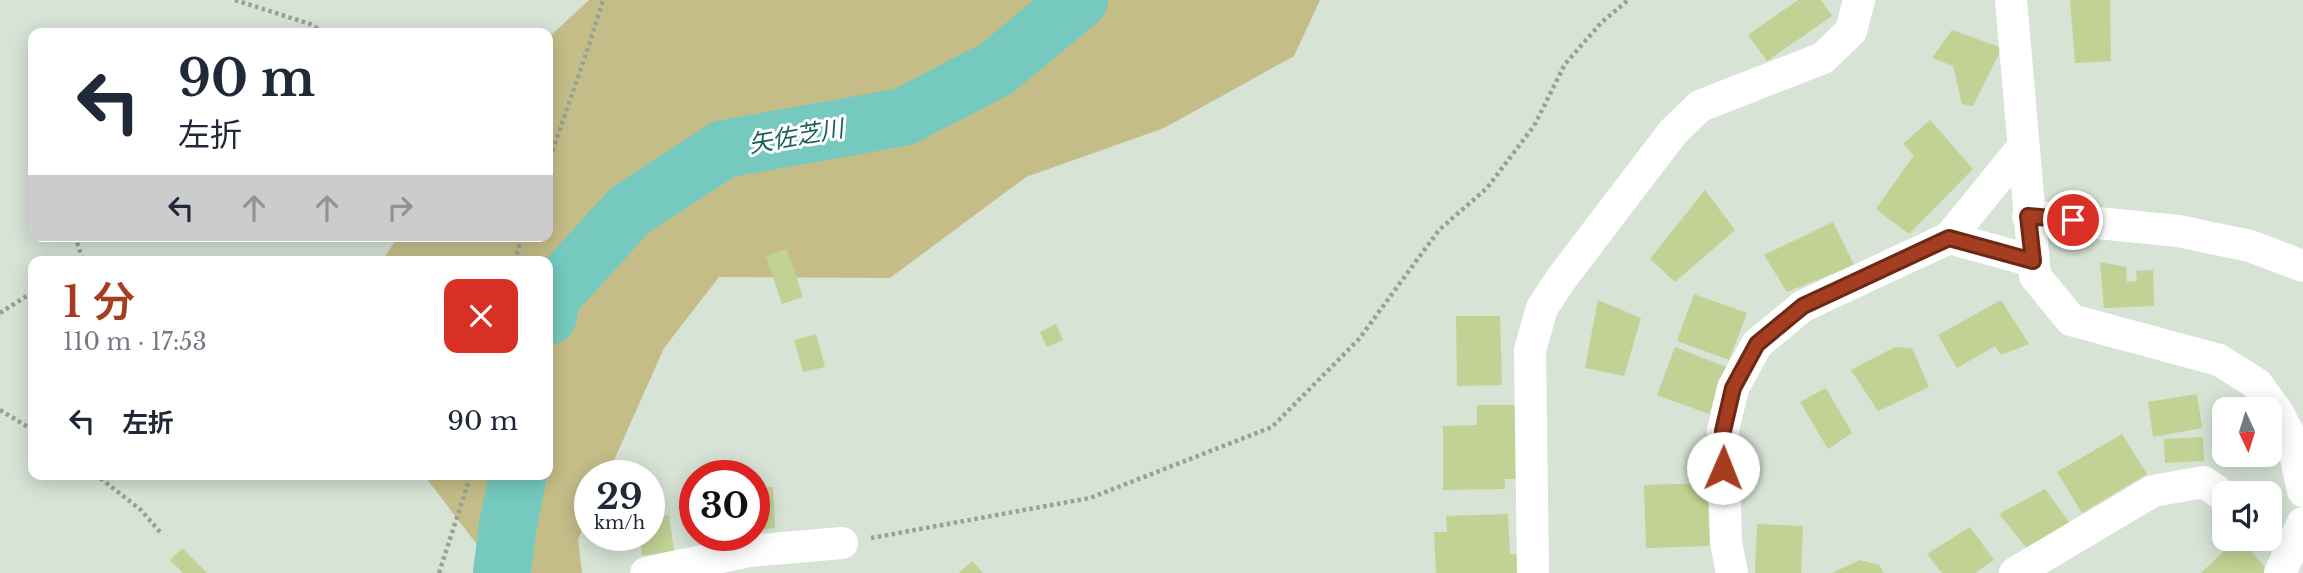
<!DOCTYPE html>
<html lang="ja">
<meta charset="utf-8">
<style>
body{margin:0;font-family:"Libre Baskerville","Noto Sans JP",serif;background:#f2f2f3;color:#1f2937;height:100vh;display:flex;flex-direction:column;font-size:26px;white-space:nowrap}
*{box-sizing:border-box;margin:0}
p{font-size:23px;color:#747a83}
.icon{flex:none;width:38px;height:38px;fill:none;stroke:currentColor;stroke-width:2;stroke-linecap:round;stroke-linejoin:round}
.map{position:relative;flex:1;overflow:hidden}
.sheet{position:absolute;left:28px;top:256px;width:525px;height:224px;display:flex;flex-direction:column;background:#fff;border-radius:14px;box-shadow:0 4px 18px #0003}
.sheet>*{flex:none}
.banner{position:absolute;left:28px;top:28px;width:525px;height:214px;border-radius:14px;box-shadow:0 4px 18px #0003;background:#fff;color:#1f2937;overflow:hidden}
.needle{width:46px;rotate:176deg}
.buttons{position:absolute;left:2212px;top:397px;display:grid;gap:14px}
.buttons a{display:grid;place-items:center;width:70px;height:70px;border-radius:14px;background:#fff;box-shadow:0 4px 18px #0003;font-size:35px}
.speed{position:absolute;left:574px;top:460px;display:flex;gap:14px;font-size:35px;font-weight:700;text-align:center}
.speed>*{display:grid;place-content:center;width:91px;height:91px;border-radius:50%;background:#fff;box-shadow:0 4px 18px #0003;line-height:1}
.speed small{font-size:18px;font-weight:400}
.speed .limit{border:10px solid #d22;background:#fff;color:#111}
.pin{position:absolute;display:grid;place-items:center;width:60px;height:60px;color:#fff;margin:-30px;border:4px solid #fff;border-radius:50%;box-shadow:0 2px 7px #0007}
.me{position:absolute;width:77px;margin:-38px;rotate:1deg;stroke-linejoin:round;filter:drop-shadow(0 0 5px #0008)}
.turn{display:flex;align-items:center;gap:24px;height:147px;padding:0 35px;font-size:32px}
.turn .icon{width:91px;height:91px;stroke-width:2.5}
.turn b{display:block;font-size:49px;line-height:60px}
.lanes{display:flex;align-items:center;height:66px;padding:0 35px;background:#0003;justify-content:center;gap:35px;direction:ltr}
.lanes .off{opacity:.35}
.round{display:grid;place-items:center;flex:none;width:74px;height:74px;border-radius:14px;background:#f2f2f3}
.overview{display:flex;align-items:center;justify-content:space-between;height:119px;padding:0 35px}
h1{font-size:42px;font-weight:600;line-height:52px;color:#a53d20}
ul{padding:0;list-style:none}
li{display:flex;align-items:center;gap:21px;height:91px;padding:0 35px}
li div{flex:1}
li b{display:block;font-size:26px}
li em{font-style:normal}
.map>svg:first-child{display:block}
.green{fill:#c5bd88}
.lines{fill:none;stroke-linecap:round;stroke-linejoin:round}
.river{stroke:#75c9be;stroke-width:58}
.building{fill:#c1d294}
.path{stroke:#97a296;stroke-width:4.5;stroke-dasharray:3.5 3.5;stroke-linecap:butt}
.minor{stroke:#fff;stroke-width:32}
.route-casing{stroke:#6b2815;stroke-width:18}
.route{stroke:#a53d20;stroke-width:12}
.labels{text-anchor:middle;dominant-baseline:central;stroke-width:6;stroke-linejoin:round;paint-order:stroke}
.water-label{font-size:24px;font-style:italic;fill:#1b6059;stroke:#fff}
</style>
<div class="map">
<svg width="2303" height="573" viewBox="0 0 2303 573">
<rect width="100%" height="100%" fill="#d6e3d5"/>
<path class="green" d="M589,0H1320L1294,56L1164,128L1026,177L890,278L719,277L664,348L607,476H590V514L578,539L582,573H499L423,474H548V261L384,259L398,236H548V38Z"/>
<g class="lines">
<path class="river" d="M548,316L551,297L630,210L724,149L903,117L996,69L1079,0
M502,573L508,525L518,474"/>
</g>
<path class="building" d="M1798,0H1821L1832,16L1767,61L1748,35Z
M2070,0H2110L2111,61L2075,63Z
M1952,30L2002,48L1973,106L1962,104L1953,66L1932,58Z
M1930,120L1973,169L1909,234L1876,209L1914,155L1903,144Z
M1705,190L1735,230L1675,282L1650,259Z
M1833,222L1854,265L1787,292L1764,255Z
M787,249L803,297L782,304L766,256Z
M2100,262L2126,267L2127,282L2137,281L2136,271L2153,270L2154,306L2104,308Z
M1694,294L1747,313L1729,360L1677,341Z
M1598,300L1641,318L1624,376L1585,368Z
M2001,300L2029,344L2001,355L1995,346L1957,368L1938,335Z
M1456,316H1500L1502,385L1457,386Z
M1056,324L1063,340L1047,347L1040,332Z
M816,334L825,367L803,372L794,340Z
M1675,347L1726,367L1709,414L1657,395Z
M1895,347L1912,348L1929,387L1878,411L1851,370Z
M1826,388L1852,433L1828,449L1800,402Z
M2197,394L2202,428L2153,437L2148,402Z
M1477,405H1515L1516,479H1505V489L1443,490V426L1477,425Z
M2122,434L2147,474L2082,513L2057,472Z
M2203,437L2204,461L2165,463L2164,439Z
M1707,483L1710,546L1646,548L1644,485Z
M773,487L775,528L754,530V488Z
M2045,489L2074,529L2030,552L1999,514Z
M1508,514L1510,554H1520L1521,573H1436L1434,532H1447L1446,516Z
M669,515L674,551L642,556L639,536H649V519Z
M1757,524L1803,526L1801,573H1755Z
M1970,527L1994,560L1975,573H1942L1927,554Z
M2236,539H2240L2270,573H2201Z
M182,548L207,573H183L170,560Z
M1860,560L1879,565L1884,573H1832Z
M972,561L983,573H959Z"/>
<g class="lines">
<path class="path" d="M235,0L310,24L325,33
M548,164L589,45L603,0
M75,236L83,261
M514,261L523,236
M0,313L33,292
M0,410L33,430
M95,474L141,510L160,532
M871,538L1090,498L1272,427L1359,339L1439,230L1487,188L1534,126L1565,64L1601,23L1628,0
M439,573L471,474"/>
<path class="minor" d="M2011,0L2035,276L2071,320L2219,360L2257,384L2278,413L2292,440L2303,491
M2028,216L2178,231L2250,246L2303,266
M1949,238L2023,147
M646,573L749,551L842,543
M1533,573L1530,350L1542,308L1561,279L1673,132L1700,106L1823,58L1851,31L1859,0
M1732,573L1726,542L1723,431L1733,388L1757,344L1803,306L1949,238L2033,261
M2015,573L2153,491L2204,482L2224,496
M2280,573L2303,523"/>
</g>
<g class="lines">
<defs>
<path id="route" d="M1723,468V431L1733,388L1757,344L1803,306L1949,238L2033,261L2028,216L2073,220"/>
</defs>
<use href="#route" class="route-casing"/>
<use href="#route" class="route"/>
</g>
<g class="labels">
<g class="water-label">
<text transform="translate(796 136) rotate(-10)">矢佐芝川</text>
</g>
</g>
</svg>
<div class="buttons">
<a><svg class="needle" viewBox="-14 -14 28 28"><path d="M0-13l5 13h-10z" fill="#e53935"/><path d="M0 13l5-13h-10z" fill="#747a83"/></svg></a>
<a><svg class="icon" aria-label="sound" viewBox="0 0 24 24"><path d="M4 9h4l5-4v14l-5-4H4zM17 9q2 3 0 6"/></svg></a>
</div>
<div class="speed"><div>29<small>km/h</small></div><div class="limit">30</div></div>
<div class="pin" style="left:2073px;top:220px;background:#d93025"><svg class="icon" aria-label="arrive" viewBox="0 0 24 24"><path d="M6 21V4h12l-3 4 3 4H6"/></svg></div>
<svg class="me" style="left:1723px;top:468px" viewBox="-20 -20 40 40"><circle r="19" fill="#fff"/><path d="M0-13L10 11 0 6-10 11z" fill="#a53d20"/></svg>
<div class="banner">
<div class="turn"><svg class="icon" aria-label="left" viewBox="0 0 24 24"><path d="M17 20v-9H6M10 6l-5 5 5 5"/></svg><div><b>90 m</b>左折</div></div>
<div class="lanes"><svg class="icon" aria-label="left" viewBox="0 0 24 24"><path d="M17 20v-9H6M10 6l-5 5 5 5"/></svg><svg class="icon off" aria-label="ahead" viewBox="0 0 24 24"><path d="M12 20V5M6 11l6-6 6 6"/></svg><svg class="icon off" aria-label="ahead" viewBox="0 0 24 24"><path d="M12 20V5M6 11l6-6 6 6"/></svg><svg class="icon off" aria-label="right" viewBox="0 0 24 24"><path d="M7 20v-9h11M14 6l5 5-5 5"/></svg></div>
</div>
<section class="sheet">
<div class="overview"><div><h1>1 分</h1><p>110 m · 17:53</p></div><a class="round" style="background:#d93025;color:#fff"><svg class="icon" aria-label="close" viewBox="0 0 24 24"><path d="M6 6l12 12M18 6L6 18"/></svg></a></div>
<ul>
<li><svg class="icon" aria-label="left" viewBox="0 0 24 24"><path d="M17 20v-9H6M10 6l-5 5 5 5"/></svg><div><b>左折</b></div><em>90 m</em></li>
</ul>
</section>
</div>
